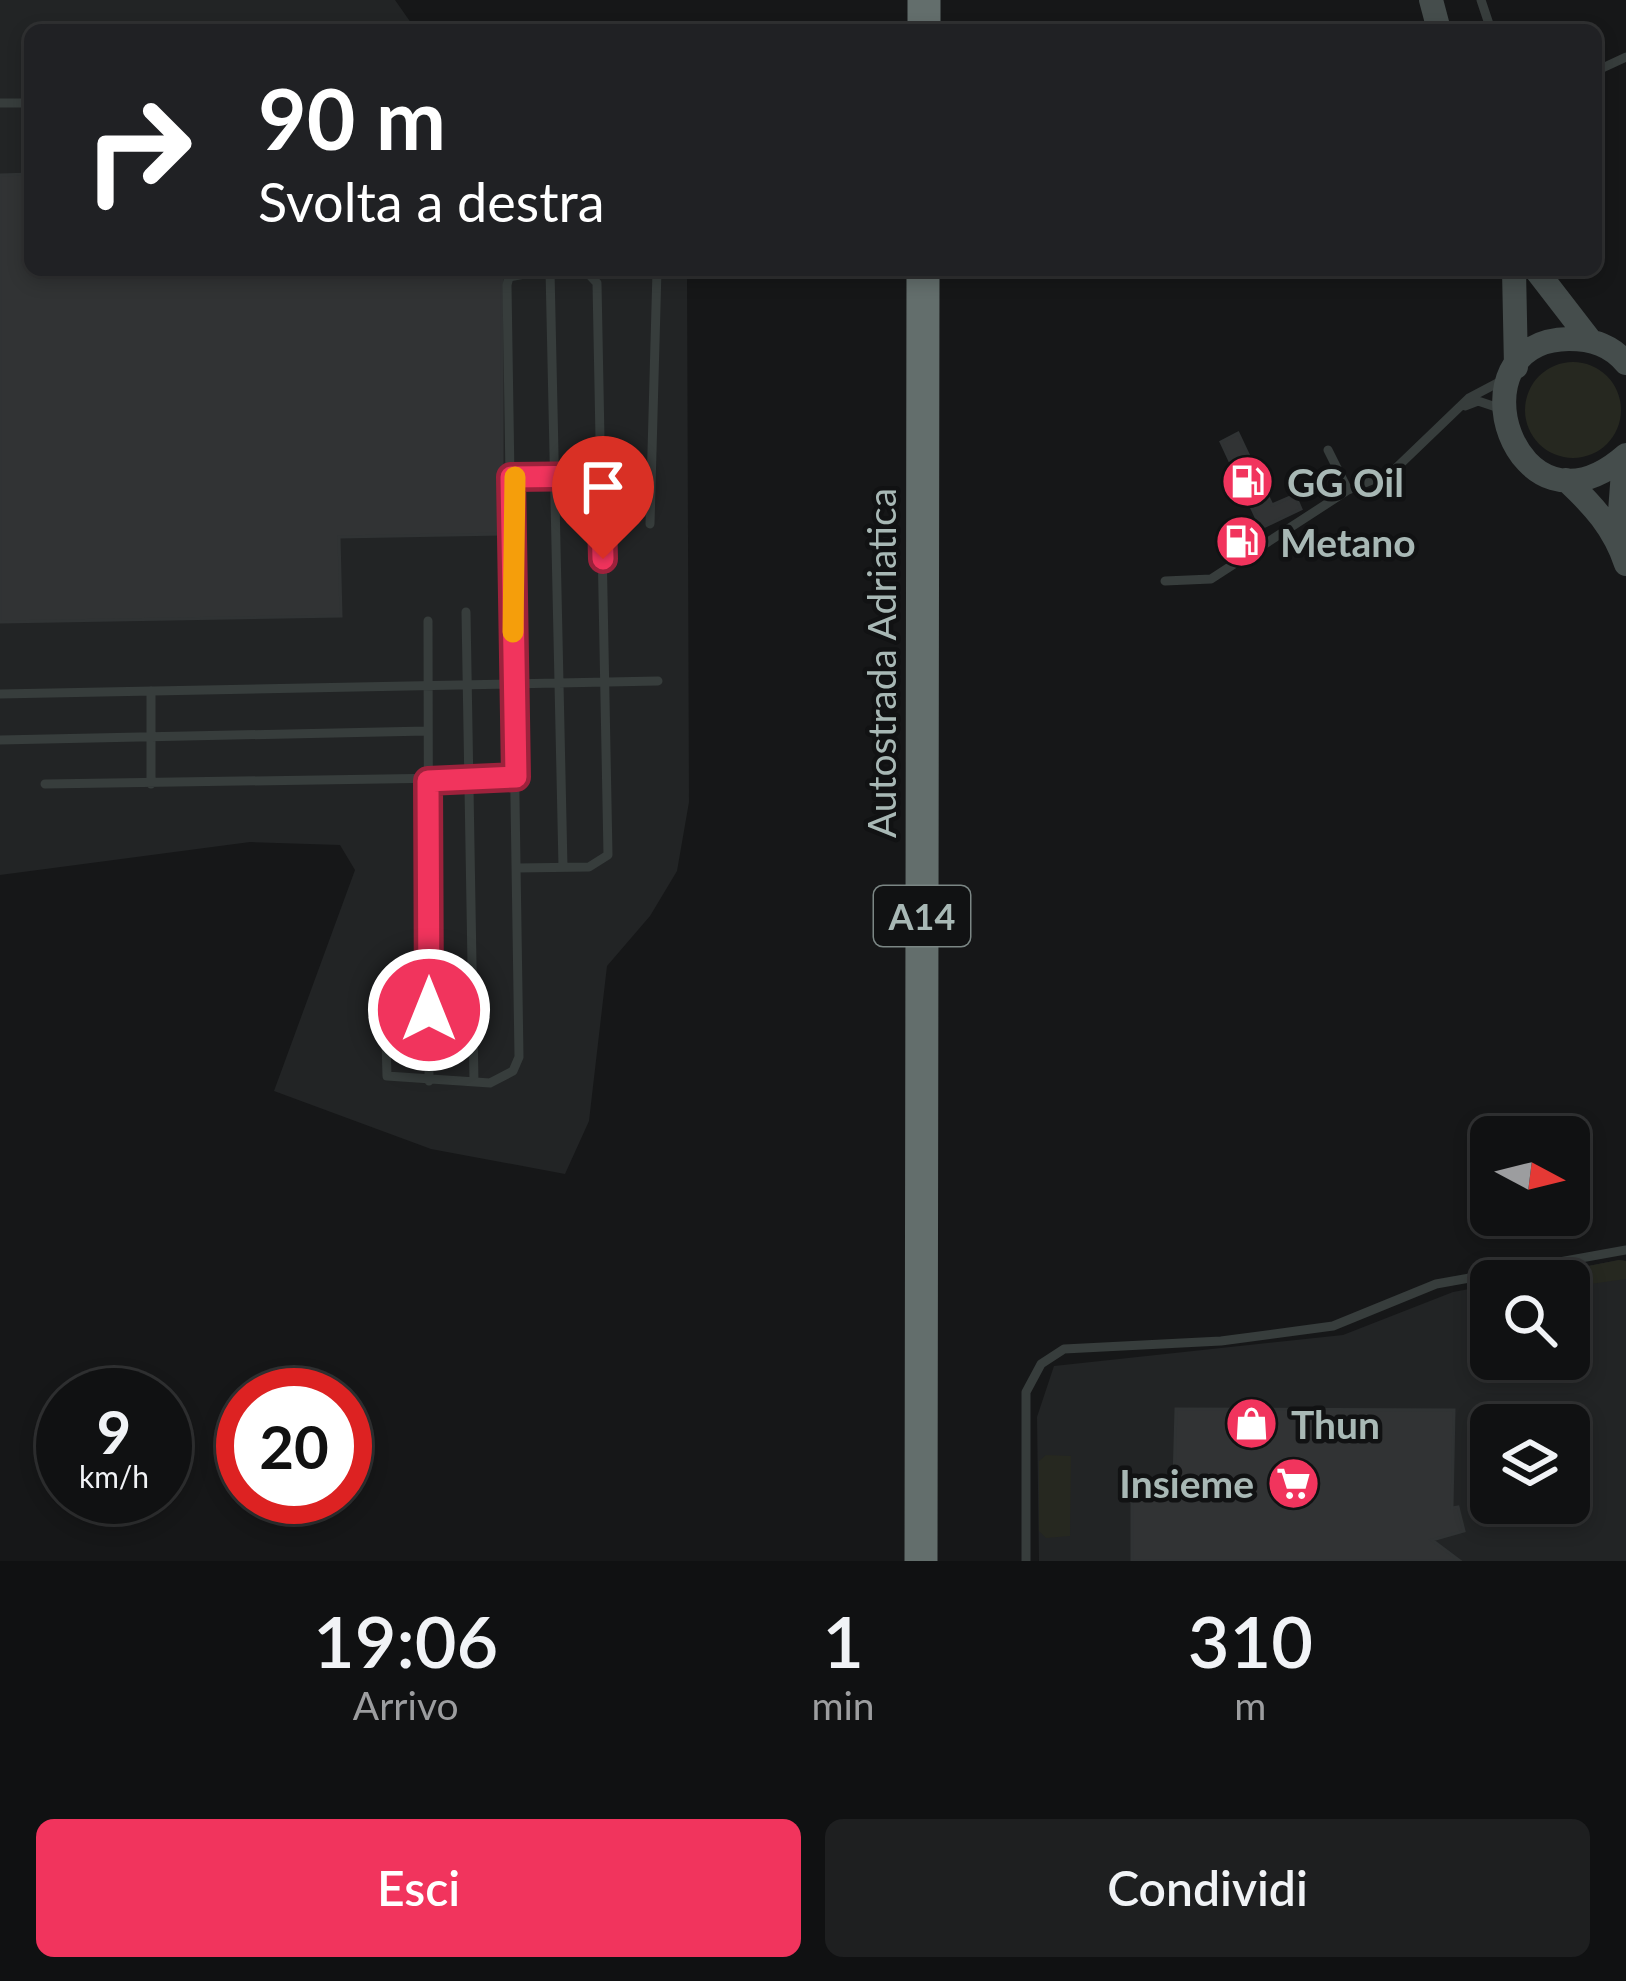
<!DOCTYPE html>
<html lang="it">
<style>
body{margin:0;font-family:Lato,sans-serif;background:#1e1f20;color:#f1f3f6;height:100vh;display:flex;flex-direction:column;font-size:45px;white-space:nowrap}
*{box-sizing:border-box;margin:0}
p{font-size:39px;color:#9c9d9f}
.icon{flex:none;width:66px;height:66px;fill:none;stroke:currentColor;stroke-width:2;stroke-linecap:round;stroke-linejoin:round}
.map{position:relative;height:1561px;overflow:hidden}
.drawer{display:flex;flex-direction:column;background:#101112;flex:1}
.drawer>*{flex:none}
.hud{position:absolute;left:24px;top:24px;width:1578px;height:252px;border-radius:18px;box-shadow:0 6px 18px #0003,0 0 0 3px #303132;background:#202124;color:#fff;overflow:hidden}
.needle{width:78px;rotate:97deg}
.controls{position:absolute;left:1470px;top:1116px;display:grid;gap:24px}
.controls a{display:grid;place-items:center;width:120px;height:120px;border-radius:18px;background:#101112;box-shadow:0 6px 18px #0003,0 0 0 3px #303132;font-size:60px}
.speed{position:absolute;left:36px;top:1368px;display:flex;gap:24px;font-size:60px;font-weight:700;text-align:center}
.speed>*{display:grid;place-content:center;width:156px;height:156px;border-radius:50%;background:#101112;box-shadow:0 6px 18px #0003,0 0 0 3px #303132;line-height:1}
.speed small{font-size:30px;font-weight:400}
.speed .limit{border:18px solid #d22;background:#fff;color:#111}
.pin{position:absolute;display:grid;place-items:center;width:102px;height:102px;color:#fff;margin:-123px -51px;border-radius:50% 50% 50% 0;rotate:-45deg;box-shadow:0 0 12px #0007}
.pin .icon{rotate:45deg}
.me{position:absolute;width:132px;margin:-66px;rotate:0deg;stroke-linejoin:round;filter:drop-shadow(0 0 9px #0008)}
.turn{display:flex;align-items:center;gap:42px;height:252px;padding:0 36px;font-size:54px}
.turn .icon{width:156px;height:156px;stroke-width:2.5}
.turn b{display:block;font-size:84px;line-height:102px}
.eta{display:flex;justify-content:space-evenly;align-items:center;height:204px;text-align:center}
.eta b{font-size:72px;font-weight:600;line-height:84px}
.button{display:flex;gap:24px;margin-top:auto;padding:24px 36px}
.button a{flex:1;height:138px;border-radius:18px;background:#f1345d;color:#fff;font-size:48px;font-weight:600;line-height:138px;text-align:center}
.button a+a{background:#1e1f20;color:#f1f3f6}
.map>svg:first-child{display:block}
.built{fill:#222425;fill-rule:evenodd}
.green{fill:#262820}
.building{fill:#313334;stroke:#303334;stroke-width:3}
.lines{fill:none;stroke-linecap:round;stroke-linejoin:round}
.service{stroke:#373d3c;stroke-width:9}
.secondary{stroke:#454d4c;stroke-width:24}
.motorway{stroke:#636e6c;stroke-width:33}
.route-casing{stroke:#9d223c;stroke-width:30}
.route{stroke:#f1345d;stroke-width:21}
.slow{stroke:#f59e0b;stroke-width:21}
.labels{text-anchor:middle;dominant-baseline:central;stroke-width:9;stroke-linejoin:round;paint-order:stroke}
.shield{fill:#111213;stroke:#7b8684;stroke-width:3}
.shield-label{font-size:36px;font-weight:bold;fill:#a8b8b5}
.poi-label{font-size:39px;font-weight:bold;fill:#a8b8b5;stroke:#111213;text-anchor:start}
.street-label{font-size:39px;fill:#a8b8b5;stroke:#111213}
</style>
<div class="map">
<svg width="1626" height="1561" viewBox="0 0 1626 1561">
<rect width="100%" height="100%" fill="#161718"/>
<path class="built" d="M0,0H395L416,30H30V270H687L689,802L677,871L650,916L607,966L589,1121L565,1174L431,1149L274,1091L355,870L340,845L250,842L0,875Z
M1619,1260L1626,1261V1561H1039L1037,1417L1054,1366L1343,1335L1453,1292L1491,1285V1359H1569V1281H1511ZM1491,1425H1569V1503H1491Z"/>
<path class="green" d="M1525 410a48 48 0 1 1 96 0a48 48 0 1 1-96 0Z
M1619,1260L1626,1261V1279L1569,1287V1281H1511Z
M1046,1455L1071,1456L1070,1536L1046,1538L1039,1531V1461Z"/>
<path class="building" d="M30,174V270H502V534L339,537L341,616L0,622V175Z
M1238,433L1272,505L1295,495L1301,509L1261,528L1221,442Z
M1245,530L1246,546L1224,553L1222,532Z
M1176,1409L1454,1410L1452,1508L1458,1507L1464,1531L1432,1540L1460,1561H1132V1481H1174Z"/>
<g class="lines">
<path class="service" d="M1481,0L1491,30
M1596,71L1626,57
M0,103H30
M550,270L563,867
M1465,406L1478,401L1499,408
M1328,450L1348,490L1393,471L1469,398L1505,379
M511,477L601,476
M650,524L657,270
M1165,581L1211,579L1348,490
M466,612L474,1082
M428,621L429,1081
M0,694L658,681
M0,740L427,731
M45,784L516,777
M151,784V691
M517,868L589,867L608,855L597,283L585,270
M385,1005L387,1076L490,1083L513,1071L519,1057L507,285L509,277L545,270
M1026,1561V1392L1041,1364L1064,1349L1221,1341L1333,1326L1436,1284L1626,1250"/>
<path class="secondary" d="M1431,0L1439,30
M1514,270L1516,367
M1536,270L1590,340
M1626,363C1611,345 1592,339 1569,339C1447,340 1515,553 1626,455
M1566,480C1593,505 1614,528 1626,564
M1618,539L1624,458"/>
<path class="motorway" d="M924,30V0
M921,1561L923,270"/>
</g>
<g class="lines">
<defs>
<path id="route" d="M429,1010L428,781L516,777L511,477L601,476L603,559"/>
</defs>
<use href="#route" class="route-casing"/>
<use href="#route" class="route"/>
<path class="slow" d="M513,632L515,477"/>
</g>
<defs>
<symbol id="fuel-disc" viewBox="-11 -11 22 22"><circle r="9.5" fill="#f1345d" stroke="#111213"/><path d="M-5.5-6h7V0h2V4h1.3V-2.5L3-4.5l.8-.8L6-3V5H2.5V1h-1V6h-7ZM-4.2-4.7v3.2H.2V-4.7Z" fill="#fff"/></symbol>
<symbol id="shop-disc" viewBox="-11 -11 22 22"><circle r="9.5" fill="#f1345d" stroke="#111213"/><path d="M-5-2.5h2.3a2.7 3.5 0 0 1 5.4 0H5L5.5 6h-11ZM-1.5-2.5h3a1.5 2.3 0 0 0-3 0Z" fill="#fff"/></symbol>
<symbol id="supermarket-disc" viewBox="-11 -11 22 22"><circle r="9.5" fill="#f1345d" stroke="#111213"/><path d="M-6-5.5h2.5l.6 2H6L4.5 2H-2.5L-4.4-4H-6ZM-1.5 3.2a1.3 1.3 0 1 0 .1 0ZM3 3.2a1.3 1.3 0 1 0 .1 0Z" fill="#fff"/></symbol>
</defs>
<g fill-rule="evenodd">
<use href="#fuel-disc" x="1218" y="452" width="59" height="59"/>
<use href="#fuel-disc" x="1212" y="512" width="59" height="59"/>
<use href="#shop-disc" x="1222" y="1394" width="59" height="59"/>
<use href="#supermarket-disc" x="1264" y="1454" width="59" height="59"/>
</g>
<g class="labels">
<rect class="shield" x="874" y="886" width="96" height="60" rx="9"/>
<g class="shield-label">
<text x="922" y="916">A14</text>
</g>
<g class="poi-label">
<text x="1287" y="482">GG Oil</text>
<text x="1280" y="542">Metano</text>
<text x="1291" y="1424">Thun</text>
<text x="1254" y="1483" text-anchor="end">Insieme</text>
</g>
<g class="street-label">
<text transform="translate(881 663) rotate(-90)">Autostrada Adriatica</text>
</g>
</g>
</svg>
<div class="controls">
<a><svg class="needle" viewBox="-14 -14 28 28"><path d="M0-13l5 13h-10z" fill="#e53935"/><path d="M0 13l5-13h-10z" fill="#9c9d9f"/></svg></a>
<a><svg class="icon" aria-label="search" viewBox="0 0 24 24"><circle cx="10" cy="10" r="6"/><path d="M15 15l6 6"/></svg></a>
<a><svg class="icon" aria-label="layers" viewBox="0 0 24 24"><path d="M12 4l9 5-9 5-9-5zM3 14l9 5 9-5"/></svg></a>
</div>
<div class="speed"><div>9<small>km/h</small></div><div class="limit">20</div></div>
<div class="pin" style="left:603px;top:559px;background:#d93025"><svg class="icon" aria-label="arrive" viewBox="0 0 24 24"><path d="M6 21V4h12l-3 4 3 4H6"/></svg></div>
<svg class="me" style="left:429px;top:1010px" viewBox="-20 -20 40 40"><circle r="17" fill="#f1345d" stroke="#fff" stroke-width="3"/><path d="M0-11L8 9 0 5-8 9z" fill="#fff"/></svg>
<div class="hud">
<div class="turn"><svg class="icon" aria-label="right" viewBox="0 0 24 24"><path d="M7 20v-9h11M14 6l5 5-5 5"/></svg><div><b>90 m</b>Svolta a destra</div></div>
</div>
</div>
<section class="drawer">
<div class="eta">
<div><b>19:06</b><p>Arrivo</p></div>
<div><b>1</b><p>min</p></div>
<div><b>310</b><p>m</p></div>
</div>
<div class="button"><a>Esci</a><a>Condividi</a></div>
</section>
